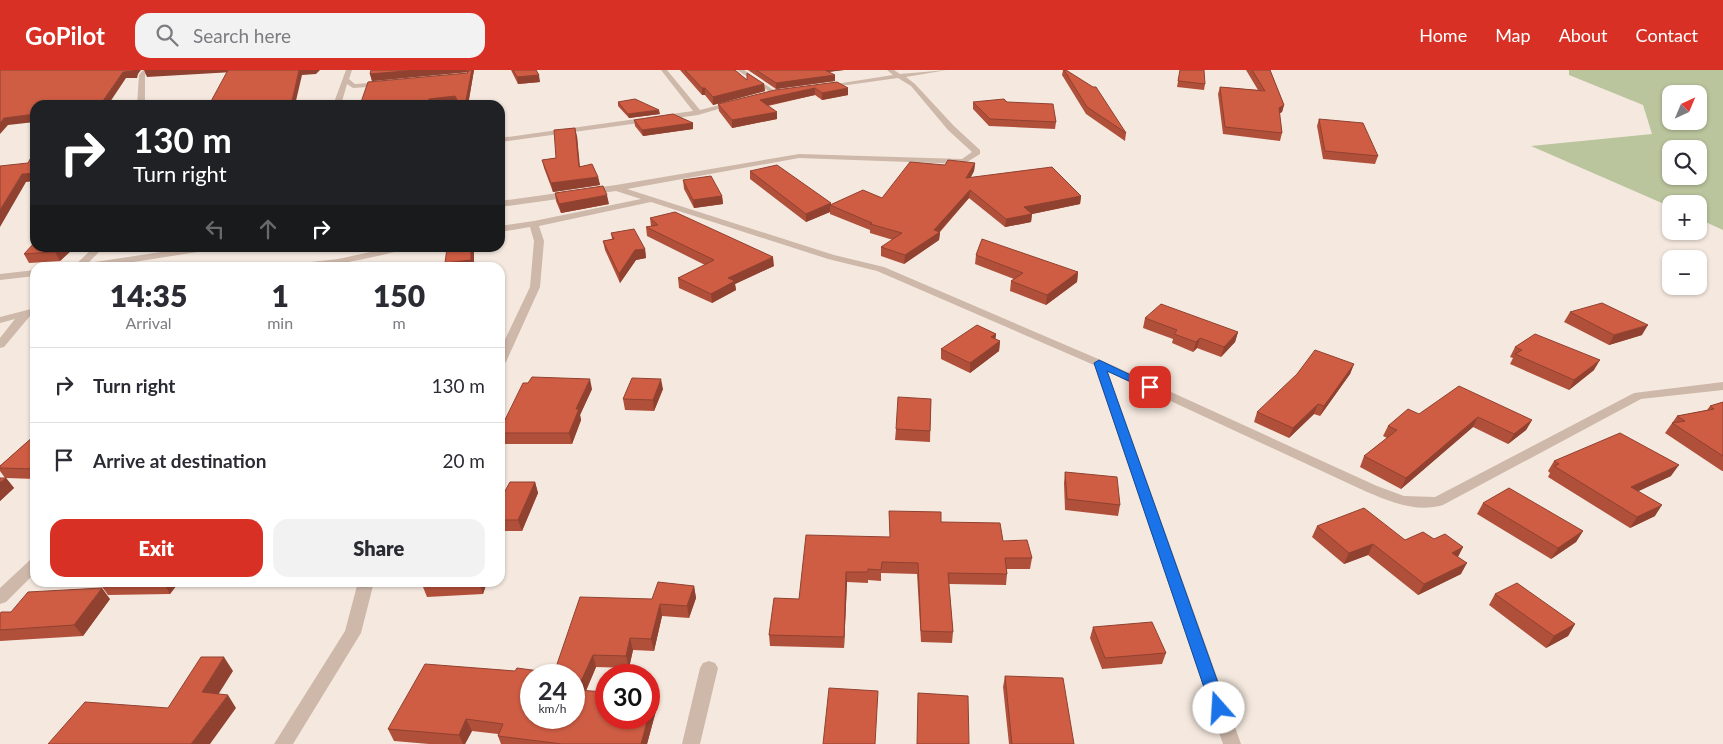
<!DOCTYPE html>
<meta charset="utf-8">
<style>
body{margin:0;font-family:Lato,sans-serif;background:#f2f2f3;color:#2b2b33;height:100vh;display:flex;flex-direction:column;font-size:19px;white-space:nowrap}
*{box-sizing:border-box;margin:0}
p{font-size:16px;color:#7c7c81}
.icon{flex:none;width:28px;height:28px;fill:none;stroke:currentColor;stroke-width:2;stroke-linecap:round;stroke-linejoin:round}
.map{position:relative;flex:1;overflow:hidden}
.sheet{position:absolute;left:30px;top:192px;width:475px;height:325px;display:flex;flex-direction:column;background:#fff;border-radius:15px;box-shadow:0 1px 4px #0004}
.sheet>*{flex:none}
.guide{position:absolute;left:30px;top:30px;width:475px;height:152px;border-radius:15px;box-shadow:0 1px 4px #0004;background:#202124;color:#fff;overflow:hidden}
.needle{width:32px;rotate:44deg}
.controls{position:absolute;left:1662px;top:15px;display:grid;gap:10px}
.controls a{display:grid;place-items:center;width:45px;height:45px;border-radius:10px;background:#fff;box-shadow:0 1px 4px #0004;font-size:25px}
.speed{position:absolute;left:520px;top:594px;display:flex;gap:10px;font-size:25px;font-weight:700;text-align:center}
.speed>*{display:grid;place-content:center;width:65px;height:65px;border-radius:50%;background:#fff;box-shadow:0 1px 4px #0004;line-height:1}
.speed small{font-size:12px;font-weight:400}
.speed .limit{border:8px solid #d22;background:#fff;color:#111}
.pin{position:absolute;display:grid;place-items:center;width:42px;height:42px;color:#fff;margin:-21px;border-radius:10px;box-shadow:0 2px 8px #0006}
.me{position:absolute;width:55px;margin:-28px;rotate:341deg;stroke-linejoin:round;filter:drop-shadow(0 0 4px #0008)}
.turn{display:flex;align-items:center;gap:18px;height:105px;padding:0 20px;font-size:22px}
.turn .icon{width:65px;height:65px;stroke-width:2.5}
.turn b{display:block;font-size:35px;line-height:42px}
.lanes{display:flex;align-items:center;height:48px;padding:0 20px;background:#0003;justify-content:center;gap:25px;direction:ltr}
.lanes .off{opacity:.35}
.eta{display:flex;justify-content:space-evenly;align-items:center;height:85px;text-align:center}
.eta b{font-size:30px;font-weight:800;line-height:35px}
.button{display:flex;gap:10px;margin-top:auto;padding:10px 20px}
.button a{flex:1;height:58px;border-radius:15px;background:#d93025;color:#fff;font-size:20px;font-weight:800;line-height:58px;text-align:center}
.button a+a{background:#f2f2f3;color:#2b2b33}
ul{padding:0;list-style:none}
li{display:flex;align-items:center;gap:15px;height:75px;padding:0 20px;border-top:1px solid #e1e1e2}
li div{flex:1}
li b{display:block;font-size:19px}
li em{font-style:normal}
header{display:flex;align-items:center;gap:30px;box-sizing:border-box;height:70px;padding:0 25px;background:#d93025;color:#fff}
header strong{font-size:24px}
nav{display:flex;gap:28px;margin-inline-start:auto;font-size:18px}
.search{width:350px;height:45px;background:#f2f2f3;display:flex;align-items:center;gap:12px;box-sizing:border-box;padding:0 18px;border-radius:15px;color:#7c7c81;font-size:19px}
.map>svg:first-child{display:block}
.green{fill:#bac59d;fill-rule:evenodd}
.lines{fill:none;stroke-linecap:round;stroke-linejoin:round}
.minor{fill:#ceb8aa;fill-rule:evenodd}
.wall{fill:#b1503a}
.shaded-wall{fill:#904130}
.building{fill:#ce5d44;stroke:#904130;fill-rule:evenodd}
.route{fill:#1a73e8;stroke:#114b97}
</style>
<header>
<strong>GoPilot</strong>
<div class="search"><svg class="icon" aria-label="search" viewBox="0 0 24 24"><circle cx="10" cy="10" r="6"/><path d="M15 15l6 6"/></svg>Search here</div>
<nav><a>Home</a><a>Map</a><a>About</a><a>Contact</a></nav>
</header>
<div class="map">
<svg width="1723" height="674" viewBox="0 0 1723 674">
<rect width="100%" height="100%" fill="#f5e9df"/>
<path class="green" d="M1569,0H1723V160L1699,149V134H1671V137L1531,76L1652,64L1643,35L1569,5ZM1671,24H1699V51H1671ZM1671,79H1699V106H1671Z"/>
<g class="lines">
<path class="minor" d="M143,0H149L145,5V35H137L139,5Z
M346,0H352L349,9L355,14L383,12L386,14L383,16L353,18L347,14L341,35H333Z
M661,0H667L700,40L735,31L739,33L698,45L500,72V68L693,41Z
M737,0H744L778,23L773,24Z
M887,0H894L900,4L947,0L906,7L915,14L954,56L980,80V84L964,94L799,88L627,119L834,185L884,197L1103,291L1377,416L1404,426L1435,427L1634,323L1723,312V320L1641,329L1443,435C1417,443 1391,432 1367,422L1108,302L1241,674H1223L1094,295L877,201L828,189L651,132L539,156L544,171L540,217L506,292L500,296V280L530,217L534,171L530,157L500,162V156L534,151L641,129L616,121L500,137V131L616,115L799,84L962,89L972,82L948,60L911,16L898,8L826,18L823,16L893,5Z
M93,178H103L88,193L188,178H209L204,181L95,198H67L75,195Z
M389,178H405L403,180C359,191 325,198 279,198L284,195L338,189Z
M35,200V206L0,210V204Z
M35,238V244L30,246L4,277L0,278V268L15,249L0,253V247Z
M35,488V503L6,532L0,534V518L30,490Z
M358,512H374L361,563L293,674H274L345,561Z
M709,591L715,593L718,598L700,674H682L700,598L703,593Z"/>
</g>
<path class="wall" d="M371,0H474L468,35H458L457,33L438,35H360L467,3L468,2L372,11L370,4Z
M511,0H536L540,12L518,14Z
M680,0H735L747,10L764,14L765,21L713,35L705,25H702Z
M748,0H844L828,2L835,11L776,19Z
M1063,0H1066L1126,63L1125,71L1086,44L1062,5Z
M1180,0L1205,14L1204,20L1177,17Z
M1246,0H1270L1284,35L1282,42L1279,43L1282,63L1280,71L1223,64L1218,24L1220,17L1258,20Z
M837,12L848,25L822,30L815,25L768,36L777,49L732,58L719,41L718,34Z
M618,32L660,44L629,48L618,36Z
M973,32H1007L1056,52L1055,59L989,56L973,39Z
M1319,49L1378,86L1375,94L1323,89L1317,56Z
M634,50L693,53V59L643,66L635,56Z
M577,66L580,96L598,107L600,115L553,122L544,98L542,90L556,88Z
M975,93L974,101L970,108L1081,126L1080,134L1032,144L1031,152L1005,157L969,128L940,162L939,170L904,194L881,186V177L893,170L870,163V160L830,144V142L806,152L750,109V101L831,135L882,128L945,95Z
M683,110L722,126L723,134L694,138L684,119Z
M555,123L609,134L561,143L556,131Z
M650,148L774,196L735,214L736,220L712,233L679,218L678,208L705,195L647,166L646,157L651,156Z
M611,163L645,179L646,188L636,190L620,213L605,180L603,171L612,169Z
M35,178H74L60,191L29,193L24,184Z
M976,185L1078,202L1077,212L1046,235L1010,221L1011,211L1014,209L975,194Z
M1570,242L1642,265L1609,275L1564,252Z
M1145,248L1238,262L1235,272L1221,287L1197,278L1193,282L1172,273L1173,269L1143,258Z
M996,264L995,269L1000,271L999,281L970,303L941,289V279Z
M1515,277L1594,300L1569,320L1510,294L1513,288L1510,287Z
M1354,294L1350,304L1320,346L1314,344L1289,368L1254,352L1257,342Z
M592,319L580,345L581,350L572,374H502L500,368V360Z
M663,319L654,341L625,340L623,329Z
M931,329L930,372L895,370L896,359Z
M1723,332V401H1722L1665,363L1677,346L1707,340L1710,336Z
M1419,344L1532,350L1526,360L1508,374L1473,357L1401,419L1360,397L1364,386L1387,368L1383,366L1388,356Z
M35,365V409L6,408L14,418L0,431V408H5L0,401V396Z
M1554,391L1671,406L1638,421L1655,446L1630,458L1548,407L1550,403L1548,401Z
M1065,402L1120,435L1118,446L1065,440L1064,413Z
M535,412L538,423L522,461H500V430Z
M1483,433L1583,461L1576,472L1551,489L1477,444Z
M941,452L1003,471L1032,488L1030,499H1007V504L1006,515L949,514L953,562L952,573L921,572L917,504L881,503V511L868,510V513L847,512L844,578L770,576L769,565L799,529L889,467Z
M1317,456L1405,470L1434,469L1463,477L1458,487L1461,504L1418,525L1368,485L1344,494L1312,467Z
M179,512L170,524L108,525L100,514Z
M269,512H326L325,514L271,516Z
M418,512H487L483,524L427,527L423,517H420Z
M694,516L696,528L689,548L662,546L654,581L633,580L629,598L596,597L586,621L657,637L647,674H501L498,666V664L472,661L465,674H429L394,671L388,659L515,601L554,603L652,529Z
M1495,524L1575,554L1568,566L1546,578L1489,535Z
M110,529L83,566L0,571V544Z
M1093,557L1166,583L1162,594L1102,599L1090,568Z
M1005,606L1074,674H1009L1003,617Z"/>
<path class="shaded-wall" d="M134,0H141L138,4L137,8H126L108,35H100L123,2Z
M144,0H232L233,2L147,7Z
M299,0H320L316,4L302,5L295,35H291Z
M417,0H467L468,2L372,11L370,4Z
M472,0H474L468,35H465Z
M819,0H844L819,3Z
M539,5L540,12L518,14L517,7Z
M835,5V11L776,19V13Z
M764,14L765,21L713,35V27Z
M702,18H705V25H702Z
M815,18V25L760,37V30Z
M848,18V25L822,30V23Z
M455,26L457,33L438,35H426L429,29Z
M1284,35L1282,42L1277,45L1279,38Z
M659,40L660,44L629,48L628,44Z
M777,42V49L732,58V50Z
M35,44V52L8,55L0,64V53L4,48Z
M693,53V59L643,66L642,60Z
M575,58L577,66L580,105L579,97Z
M975,93L974,101L966,117V108Z
M35,103V111L26,112L0,157V140L22,104Z
M598,107L600,115L553,122L551,113Z
M970,120L969,128L939,162H940L939,170L904,194L905,185L934,160Z
M607,125L609,134L561,143L559,134Z
M722,126L723,134L694,138L693,130Z
M1081,126L1080,134L1032,144L1031,152L1005,157L1006,149L1024,137Z
M831,133V136L830,135V142L806,152V144Z
M60,178H74L60,191L55,182Z
M471,178H474V198H447L445,193Z
M645,179L646,188L636,190L620,213L619,204L635,180Z
M773,187L774,196L735,214L736,220L712,233L711,224L728,208Z
M1078,202L1077,212L1046,235L1047,225Z
M1648,255L1642,265L1609,275L1614,265Z
M1238,262L1235,272L1221,287L1224,277Z
M996,264L995,273L991,267Z
M1200,268L1197,278L1193,282L1196,272Z
M1000,271L999,281L970,303V293Z
M1600,290L1594,300L1569,320L1574,310Z
M1354,294L1350,304L1320,346L1324,336Z
M590,309L592,319L580,345L581,350L572,374L569,363L576,339Z
M661,309L663,319L654,341L653,330Z
M1318,334L1314,344L1289,368L1293,358Z
M1478,347L1473,357L1401,419L1406,408Z
M1532,350L1526,360L1508,374L1514,364Z
M1679,395L1671,406L1624,428L1631,417Z
M6,408L14,418L0,431V413Z
M535,412L538,423L522,461L518,450Z
M1662,435L1655,446L1630,458L1637,447Z
M1583,461L1576,472L1551,489L1558,478Z
M1373,474L1368,485L1344,494L1349,483Z
M1463,477L1457,488L1452,483Z
M1467,493L1461,504L1418,525L1424,514Z
M846,502L847,512L844,578V567Z
M163,512H179L170,524Z
M479,512H487L483,524L479,513Z
M694,516L696,528L689,548L687,536Z
M102,518L110,529L83,566L74,555Z
M660,534L662,546L654,581L651,569Z
M1575,554L1568,566L1546,578L1554,566Z
M630,568L633,580L629,598L626,586Z
M593,585L596,597L581,632L577,620Z
M224,587L233,601L211,636L202,622Z
M654,624L657,637L647,674H641L648,648H649V644Z
M228,625L236,638L210,674H191Z
M466,649L472,661L465,674H463L459,665Z"/>
<path class="building" d="M0,0H134V1L123,2L100,35H35V44L4,48L0,53Z
M228,0H299L291,35H209Z
M371,0H417L370,4Z
M470,0H472L465,35H460L455,26L429,29L426,35H360L368,12L467,3Z
M513,0H536L539,5L517,7Z
M685,0H735L747,10V3L764,14L713,27L705,18H702Z
M756,0H825L835,5L776,13Z
M1064,0H1066L1093,17H1096L1126,63L1087,37Z
M1180,0H1204L1205,14L1178,11Z
M1252,0H1270L1284,35L1279,38L1282,63L1225,57L1220,17L1265,21Z
M837,12L848,18L822,23L815,18L760,30L777,42L732,50L718,34L775,20Z
M635,29L659,40L628,44L618,32Z
M1004,29L1007,32L1053,34L1056,52L990,49L973,32Z
M673,44L693,53L642,60L634,50Z
M1319,49L1363,53L1378,86L1325,81Z
M575,58L579,97L592,94L598,107L551,113L542,90L556,88L554,60Z
M35,80V103L22,104L0,140V96L28,93Z
M948,90L975,93L966,108L1052,97L1081,126L1024,137L1032,144L1006,149L970,120L934,160L940,162L905,185L881,177L902,163L870,154L872,153L830,135L863,120L882,128L910,92L945,95Z
M777,95L831,133L806,144L750,101Z
M711,106L722,126L693,130L683,110Z
M603,116L607,125L559,134L555,123Z
M675,142L773,187L728,208L735,211L711,224L678,208L714,190L646,157L658,155L650,148Z
M634,159L645,179L635,180L619,204L603,171L614,169L611,163Z
M982,169L1078,202L1047,225L1011,211L1023,203L976,185Z
M35,172V178H60L55,182L24,184Z
M447,178H471V190L445,193Z
M1602,233L1648,255L1614,265L1570,242Z
M1161,234L1238,262L1224,277L1200,268L1196,272L1174,264L1177,260L1145,248Z
M977,255L996,264L991,267L1000,271L970,293L941,279Z
M1535,264L1600,290L1574,310L1515,284L1522,280L1515,277Z
M1315,280L1354,294L1324,336L1318,334L1293,358L1257,342L1297,304Z
M532,307L590,309L576,339H579L569,363H500V360L523,313H528Z
M632,308L661,309L653,330L623,329Z
M1459,316L1532,350L1514,364L1478,347L1406,408L1364,386L1397,360L1388,356L1408,339L1419,344Z
M898,327L931,329L930,361L896,359Z
M1723,332V386L1672,353L1685,351L1677,346L1714,339L1710,336Z
M1620,363L1679,395L1631,417L1662,435L1637,447L1554,396L1559,394L1554,391Z
M35,365V399L0,398V396Z
M1065,402L1117,407L1120,435L1067,429Z
M0,408H6L0,413Z
M510,412H535L518,450H500V430Z
M1509,418L1583,461L1558,478L1483,433Z
M1364,438L1405,470L1423,462L1434,469L1445,464L1463,477L1452,483L1467,493L1424,514L1373,474L1349,483L1317,456Z
M889,441L941,442V452L1000,453L1003,471L1027,470L1032,488H1005L1007,504L948,503L953,562L921,561L918,493L882,492L881,500L868,499V502H846L844,567L769,565L774,528L799,529L806,465L890,467Z
M102,512H163L100,514Z
M424,512H479V513L423,516Z
M658,512L694,516L687,536L660,534L651,569L630,568L626,586L593,585L577,620L606,622V648H648L641,674H562L498,666L503,654L466,649L459,665L388,659L425,594L515,601L517,598L554,603L580,527L652,529ZM531,605H574V648H531Z
M1517,513L1575,554L1554,566L1495,524Z
M102,518L74,555L0,560V544L1,542H11L28,522Z
M1152,552L1166,583L1105,588L1093,557Z
M201,587H224L202,622L228,625L191,674H48L85,632L168,638Z
M1005,606L1063,608L1074,674H1012Z
M829,618L878,621L875,674H823Z
M918,623L968,626L969,674H917Z
M649,624H654L649,644Z"/>
<path class="route" d="M1099,290L1156,317L1154,319H1146L1107,301L1227,638L1225,643L1219,645L1213,643L1211,638L1094,293Z"/>
</svg>
<div class="controls">
<a><svg class="needle" viewBox="-14 -14 28 28"><path d="M0-13l5 13h-10z" fill="#e53935"/><path d="M0 13l5-13h-10z" fill="#7c7c81"/></svg></a>
<a><svg class="icon" aria-label="search" viewBox="0 0 24 24"><circle cx="10" cy="10" r="6"/><path d="M15 15l6 6"/></svg></a>
<a>+</a>
<a>−</a>
</div>
<div class="speed"><div>24<small>km/h</small></div><div class="limit">30</div></div>
<div class="pin" style="left:1150px;top:317px;background:#d93025"><svg class="icon" aria-label="arrive" viewBox="0 0 24 24"><path d="M6 21V4h12l-3 4 3 4H6"/></svg></div>
<svg class="me" style="left:1219px;top:638px" viewBox="-20 -20 40 40"><circle r="19" fill="#fff"/><path d="M0-13L10 11 0 6-10 11z" fill="#1a73e8"/></svg>
<div class="guide">
<div class="turn"><svg class="icon" aria-label="right" viewBox="0 0 24 24"><path d="M7 20v-9h11M14 6l5 5-5 5"/></svg><div><b>130 m</b>Turn right</div></div>
<div class="lanes"><svg class="icon off" aria-label="left" viewBox="0 0 24 24"><path d="M17 20v-9H6M10 6l-5 5 5 5"/></svg><svg class="icon off" aria-label="ahead" viewBox="0 0 24 24"><path d="M12 20V5M6 11l6-6 6 6"/></svg><svg class="icon" aria-label="right" viewBox="0 0 24 24"><path d="M7 20v-9h11M14 6l5 5-5 5"/></svg></div>
</div>
<section class="sheet">
<div class="eta">
<div><b>14:35</b><p>Arrival</p></div>
<div><b>1</b><p>min</p></div>
<div><b>150</b><p>m</p></div>
</div>
<ul>
<li><svg class="icon" aria-label="right" viewBox="0 0 24 24"><path d="M7 20v-9h11M14 6l5 5-5 5"/></svg><div><b>Turn right</b></div><em>130 m</em></li>
<li><svg class="icon" aria-label="arrive" viewBox="0 0 24 24"><path d="M6 21V4h12l-3 4 3 4H6"/></svg><div><b>Arrive at destination</b></div><em>20 m</em></li>
</ul>
<div class="button"><a>Exit</a><a>Share</a></div>
</section>
</div>
